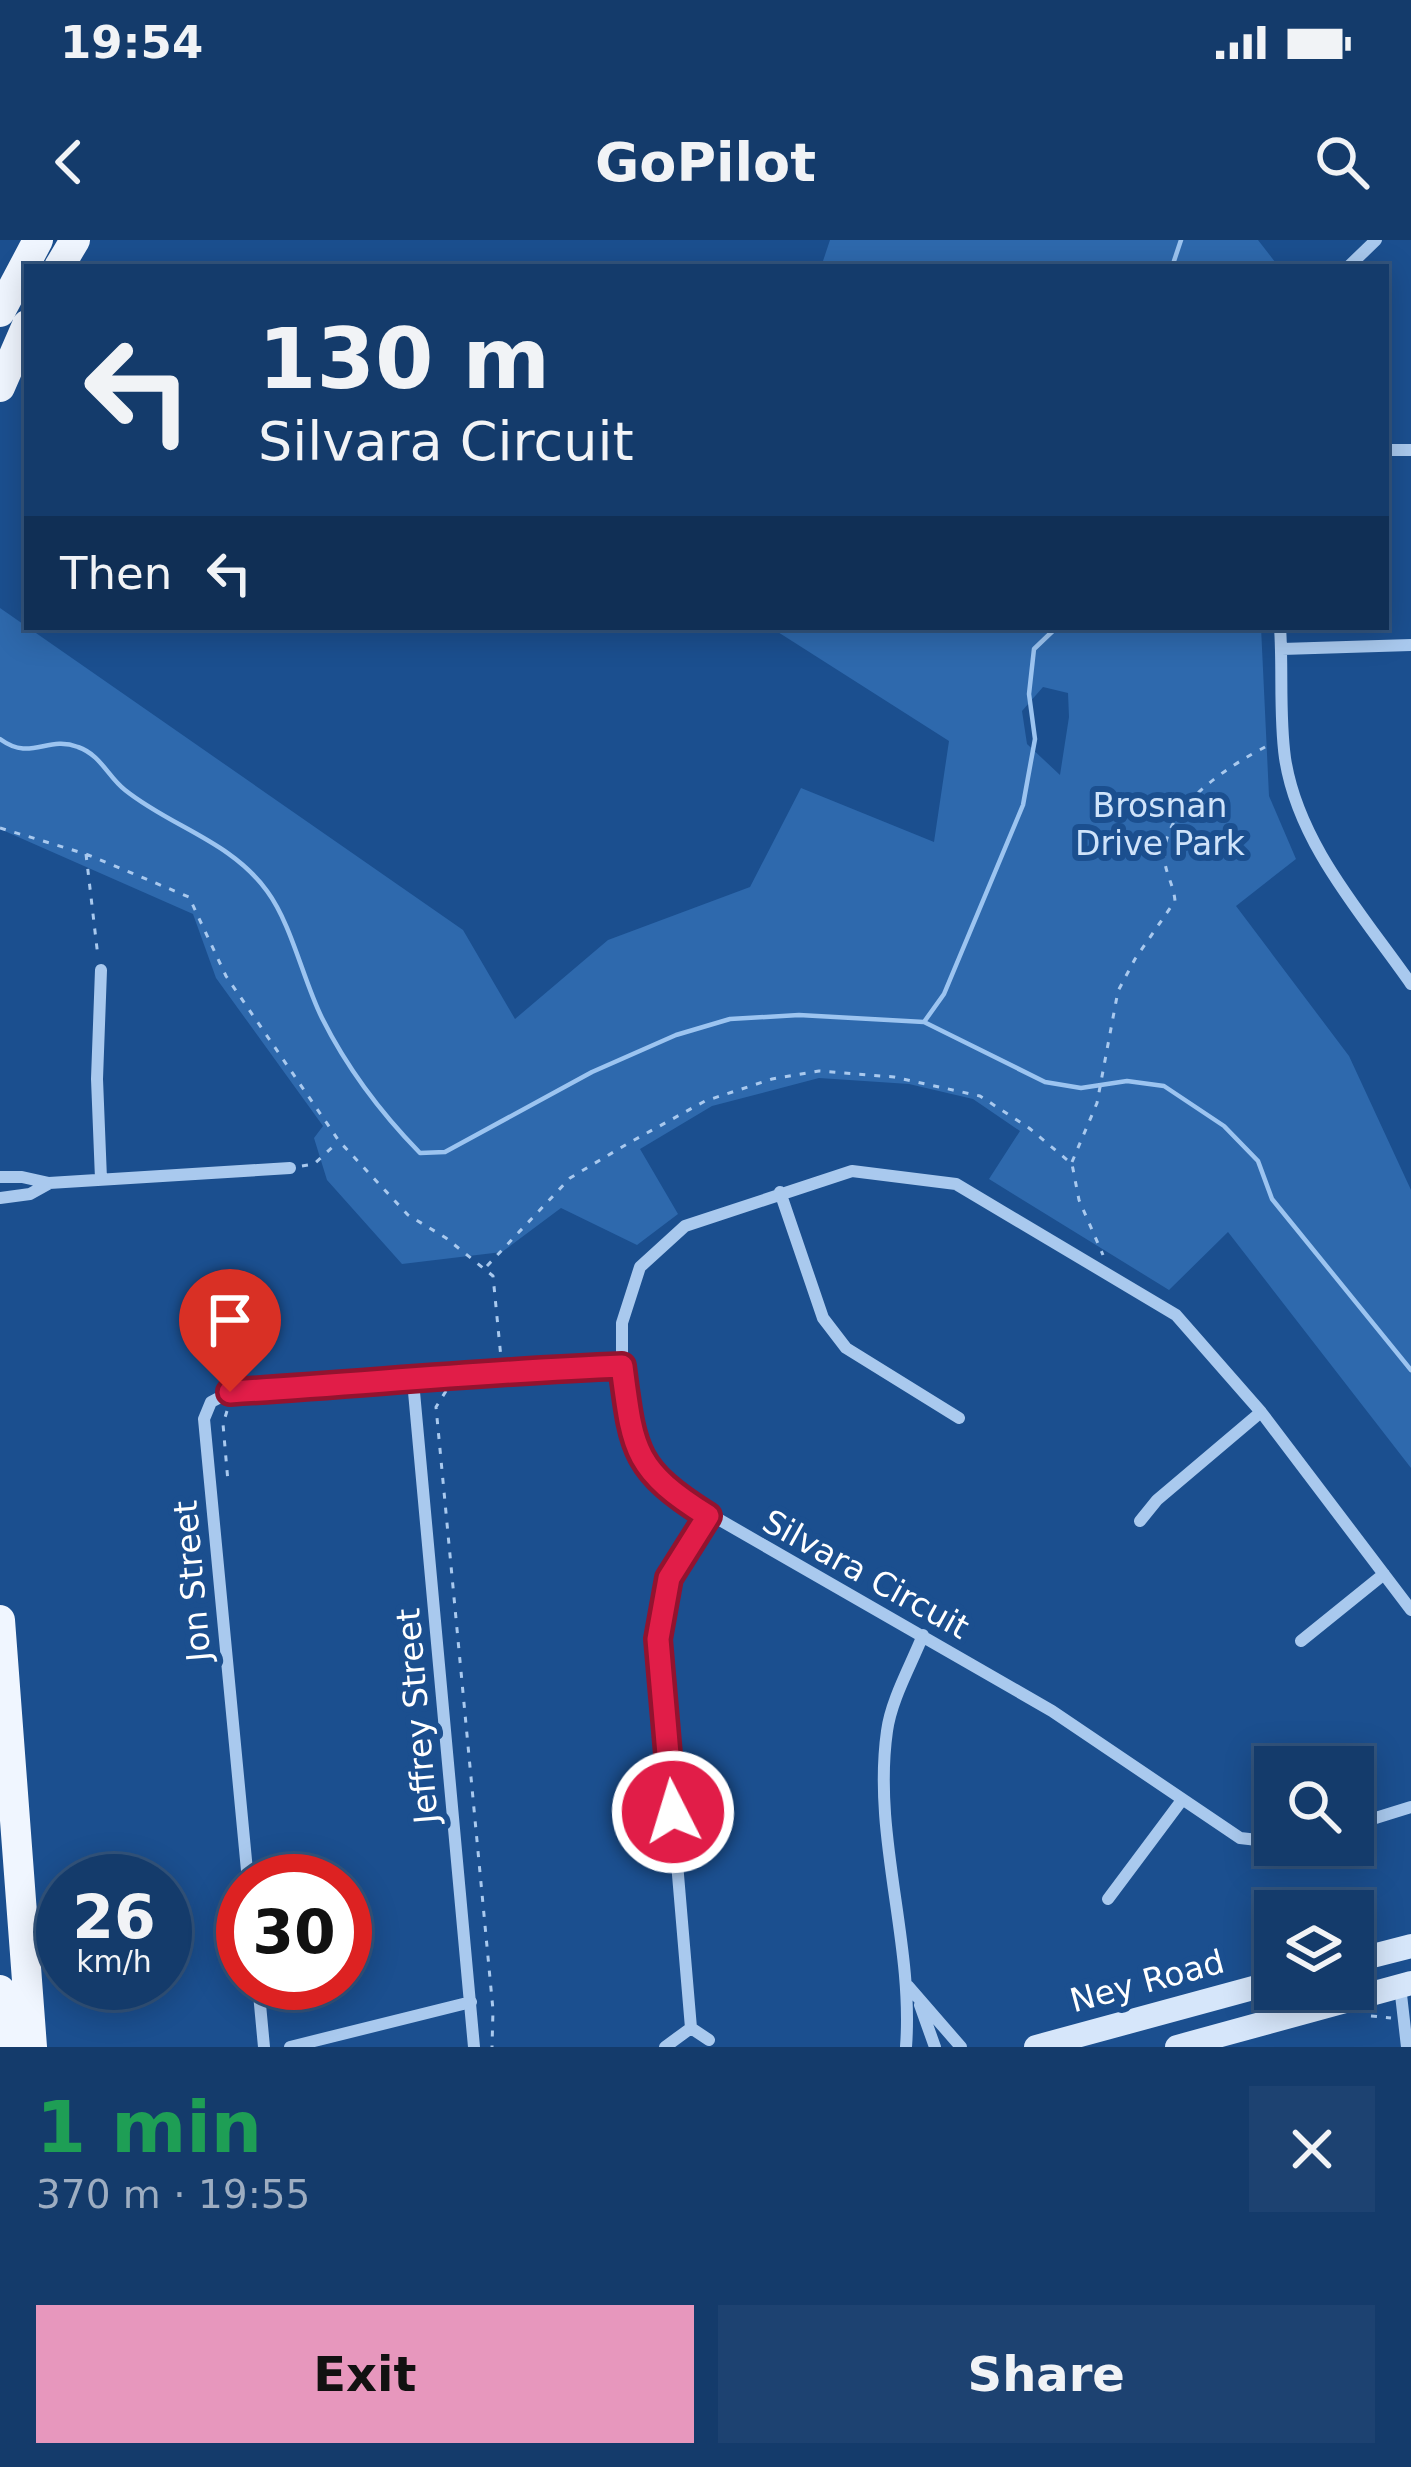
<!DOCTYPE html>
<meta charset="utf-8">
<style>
body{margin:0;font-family:"DejaVu Sans",sans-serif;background:#1d4271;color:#f1f3f6;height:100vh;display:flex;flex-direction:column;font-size:45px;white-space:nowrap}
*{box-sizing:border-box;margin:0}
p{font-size:39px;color:#9dadc1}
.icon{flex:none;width:66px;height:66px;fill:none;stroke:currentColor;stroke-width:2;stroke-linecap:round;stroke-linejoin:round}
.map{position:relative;height:1807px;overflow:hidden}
.panel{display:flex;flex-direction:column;background:#143b6b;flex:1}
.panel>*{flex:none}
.banner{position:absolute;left:24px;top:24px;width:1365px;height:366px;border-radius:0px;box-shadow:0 6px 30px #0003,0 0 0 3px #33557e;background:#143b6b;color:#f1f3f6;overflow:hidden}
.controls{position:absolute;left:1254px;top:1506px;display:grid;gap:24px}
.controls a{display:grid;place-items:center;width:120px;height:120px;border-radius:0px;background:#143b6b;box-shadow:0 6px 30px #0003,0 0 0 3px #33557e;font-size:60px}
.speed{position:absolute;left:36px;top:1614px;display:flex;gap:24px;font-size:60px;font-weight:700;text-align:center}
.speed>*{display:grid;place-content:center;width:156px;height:156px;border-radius:50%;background:#143b6b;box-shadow:0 6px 30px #0003,0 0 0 3px #33557e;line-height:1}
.speed small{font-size:30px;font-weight:400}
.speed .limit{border:18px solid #d22;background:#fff;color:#111}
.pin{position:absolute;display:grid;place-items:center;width:102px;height:102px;color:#fff;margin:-123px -51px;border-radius:50% 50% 50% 0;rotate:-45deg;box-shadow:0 0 12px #0007}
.pin .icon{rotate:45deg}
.me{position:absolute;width:132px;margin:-66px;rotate:355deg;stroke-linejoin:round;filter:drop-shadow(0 0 9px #0008)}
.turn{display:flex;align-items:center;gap:42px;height:252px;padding:0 36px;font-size:54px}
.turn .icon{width:156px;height:156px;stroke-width:2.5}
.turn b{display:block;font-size:84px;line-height:102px}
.then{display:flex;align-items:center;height:114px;padding:0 36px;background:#0003;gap:24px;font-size:45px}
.round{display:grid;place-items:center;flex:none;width:126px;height:126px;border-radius:0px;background:#1d4271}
.head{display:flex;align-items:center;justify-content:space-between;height:204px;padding:0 36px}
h1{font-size:72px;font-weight:800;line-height:90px;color:#1e9e55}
.action{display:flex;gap:24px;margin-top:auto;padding:24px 36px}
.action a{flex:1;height:138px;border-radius:0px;background:#e797bd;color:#111;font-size:48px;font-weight:800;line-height:138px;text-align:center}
.action a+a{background:#1d4271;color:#f1f3f6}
.status{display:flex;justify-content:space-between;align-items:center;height:84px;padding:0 60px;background:#143b6b;direction:ltr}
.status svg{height:33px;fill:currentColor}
header{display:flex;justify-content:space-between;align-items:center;height:156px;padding:0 36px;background:#143b6b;font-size:54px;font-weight:800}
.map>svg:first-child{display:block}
.green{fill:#2e69ad;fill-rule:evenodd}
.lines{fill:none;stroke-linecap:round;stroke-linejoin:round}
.stream{stroke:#9cc4f0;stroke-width:4.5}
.path{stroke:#a9c9ee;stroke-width:3;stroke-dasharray:6 9;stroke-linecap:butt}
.minor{stroke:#a9c9ee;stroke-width:12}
.secondary{stroke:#d6e6fa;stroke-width:24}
.primary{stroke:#f0f6ff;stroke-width:30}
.route-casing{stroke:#92132f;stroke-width:30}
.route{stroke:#e11d48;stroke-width:21}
.labels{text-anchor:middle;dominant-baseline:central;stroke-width:12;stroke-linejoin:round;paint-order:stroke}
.park-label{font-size:33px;fill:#cfe3fa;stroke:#1b4f8f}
.street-label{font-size:33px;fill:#fff;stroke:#1b4f8f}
</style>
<div class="status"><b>19:54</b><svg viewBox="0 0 49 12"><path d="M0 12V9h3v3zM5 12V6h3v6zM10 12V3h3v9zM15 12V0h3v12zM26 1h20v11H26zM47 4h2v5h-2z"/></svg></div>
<header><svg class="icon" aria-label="back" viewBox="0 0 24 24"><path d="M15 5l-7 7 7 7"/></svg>GoPilot<svg class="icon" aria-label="search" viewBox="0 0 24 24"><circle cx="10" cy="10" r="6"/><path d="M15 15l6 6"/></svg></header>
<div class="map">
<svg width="1411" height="1807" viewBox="0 0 1411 1807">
<rect width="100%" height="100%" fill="#1b4f8f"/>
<path class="green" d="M830,0H1258L1279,27H821Z
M0,368L463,690L515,779L608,700L750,647L801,548L934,602L949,501L770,387H1261L1269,556L1296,619L1236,666L1349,816L1411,950V1228L1228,992L1169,1050L989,939L1020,891L973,859L909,844L819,838L712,866L640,909L678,974L637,1005L561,968L502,1012L402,1024L327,940L314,898L323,886L216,738L193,674L0,589ZM1043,447L1068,453L1069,477L1060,535L1027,504L1022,471Z"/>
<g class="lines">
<path class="stream" d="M1172,27L1181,0
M0,499C31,522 47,495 78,507C101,515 108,537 125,550C171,587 231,601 267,651C292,685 303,740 322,778C347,828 381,873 420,913L445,912L592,832L676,795L730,779L799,775L924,782L1045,842L1081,848L1127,841L1164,846L1224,886L1258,921L1272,959L1411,1130
M924,782L944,754L1023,565L1035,499L1029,454L1034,409L1057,387"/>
<path class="path" d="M0,588L86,614L189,657L226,736L339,901L408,975L446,998L493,1036L501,1118
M86,614L98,717
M1072,922L1097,863L1118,751L1135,719L1175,661C1174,647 1167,636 1165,623C1157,571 1228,526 1267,506
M302,926L314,924L338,902
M487,1026L570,938L627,904L705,861L772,839L819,831L894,837L980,856L1029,888L1072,924L1079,960L1103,1015
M446,1151L436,1167L493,1770L492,1807
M227,1171L223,1184L228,1242
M1371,1776L1391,1778"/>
<path class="minor" d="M1348,27L1376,0
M1386,210H1411
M1280,387C1283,430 1279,475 1285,518C1298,604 1363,675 1411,744
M1282,409L1411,405
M101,730L97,839L101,939
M0,937H22L49,943L290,928
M780,952L823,1078L846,1108L959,1178
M0,958L30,954L48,944
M413,1141L474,1807
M708,1276L669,1338L658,1399L691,1788L709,1800
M1140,1281L1157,1260L1261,1172
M1301,1401L1384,1334
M1353,1585L1411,1567
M1275,1602L1240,1598L1052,1471L666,1249L648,1229L632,1199L622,1126V1083L640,1027L685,986L852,931L956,944L1176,1075L1261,1172L1411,1370
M248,1641L204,1179L211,1162L230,1152C360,1144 491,1131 622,1126
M1108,1659L1182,1560
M258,1743L264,1807
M908,1746L961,1807
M1400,1746L1407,1807
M920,1765L935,1807
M290,1807L471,1762
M665,1807L691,1788
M906,1807C914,1702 872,1596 887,1491C891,1460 911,1425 923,1395"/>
<path class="secondary" d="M1353,1721L1411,1706
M1036,1807L1275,1742
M1177,1807L1411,1743"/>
<path class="primary" d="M59,27L75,0
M0,72L38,0
M0,147L27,85
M0,1380L32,1807
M0,1750L5,1807"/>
</g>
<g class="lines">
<defs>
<path id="route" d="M230,1152C361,1144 491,1131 622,1126C633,1210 633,1229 708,1276L669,1338L658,1399L673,1572"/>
</defs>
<use href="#route" class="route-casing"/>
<use href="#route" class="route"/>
</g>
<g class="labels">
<g class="park-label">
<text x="1160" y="565">Brosnan<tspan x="1160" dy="38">Drive Park</tspan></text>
</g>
<g class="street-label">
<text transform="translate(866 1334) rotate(29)">Silvara Circuit</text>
<text transform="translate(192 1341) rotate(-95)">Jon Street</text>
<text transform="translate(417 1476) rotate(-95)">Jeffrey Street</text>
<text transform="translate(1147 1741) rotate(-15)">Ney Road</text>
</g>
</g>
</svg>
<div class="controls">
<a><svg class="icon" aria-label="search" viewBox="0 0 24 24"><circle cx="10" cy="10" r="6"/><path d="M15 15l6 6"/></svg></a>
<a><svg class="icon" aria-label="layers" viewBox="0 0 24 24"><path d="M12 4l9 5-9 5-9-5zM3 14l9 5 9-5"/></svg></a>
</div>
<div class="speed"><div>26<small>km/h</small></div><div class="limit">30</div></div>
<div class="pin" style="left:230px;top:1152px;background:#d93025"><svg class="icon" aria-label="arrive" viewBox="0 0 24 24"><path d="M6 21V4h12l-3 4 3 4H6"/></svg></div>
<svg class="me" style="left:673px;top:1572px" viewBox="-20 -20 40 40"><circle r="17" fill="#e11d48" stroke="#fff" stroke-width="3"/><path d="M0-11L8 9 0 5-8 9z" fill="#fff"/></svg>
<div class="banner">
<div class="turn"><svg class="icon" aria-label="left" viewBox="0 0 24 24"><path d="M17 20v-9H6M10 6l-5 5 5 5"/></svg><div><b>130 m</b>Silvara Circuit</div></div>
<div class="then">Then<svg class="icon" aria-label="left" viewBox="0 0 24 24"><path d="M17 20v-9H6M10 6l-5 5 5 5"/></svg></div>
</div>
</div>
<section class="panel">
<div class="head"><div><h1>1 min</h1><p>370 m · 19:55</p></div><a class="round"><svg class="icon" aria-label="close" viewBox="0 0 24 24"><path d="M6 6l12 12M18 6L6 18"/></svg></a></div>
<div class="action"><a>Exit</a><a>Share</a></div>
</section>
